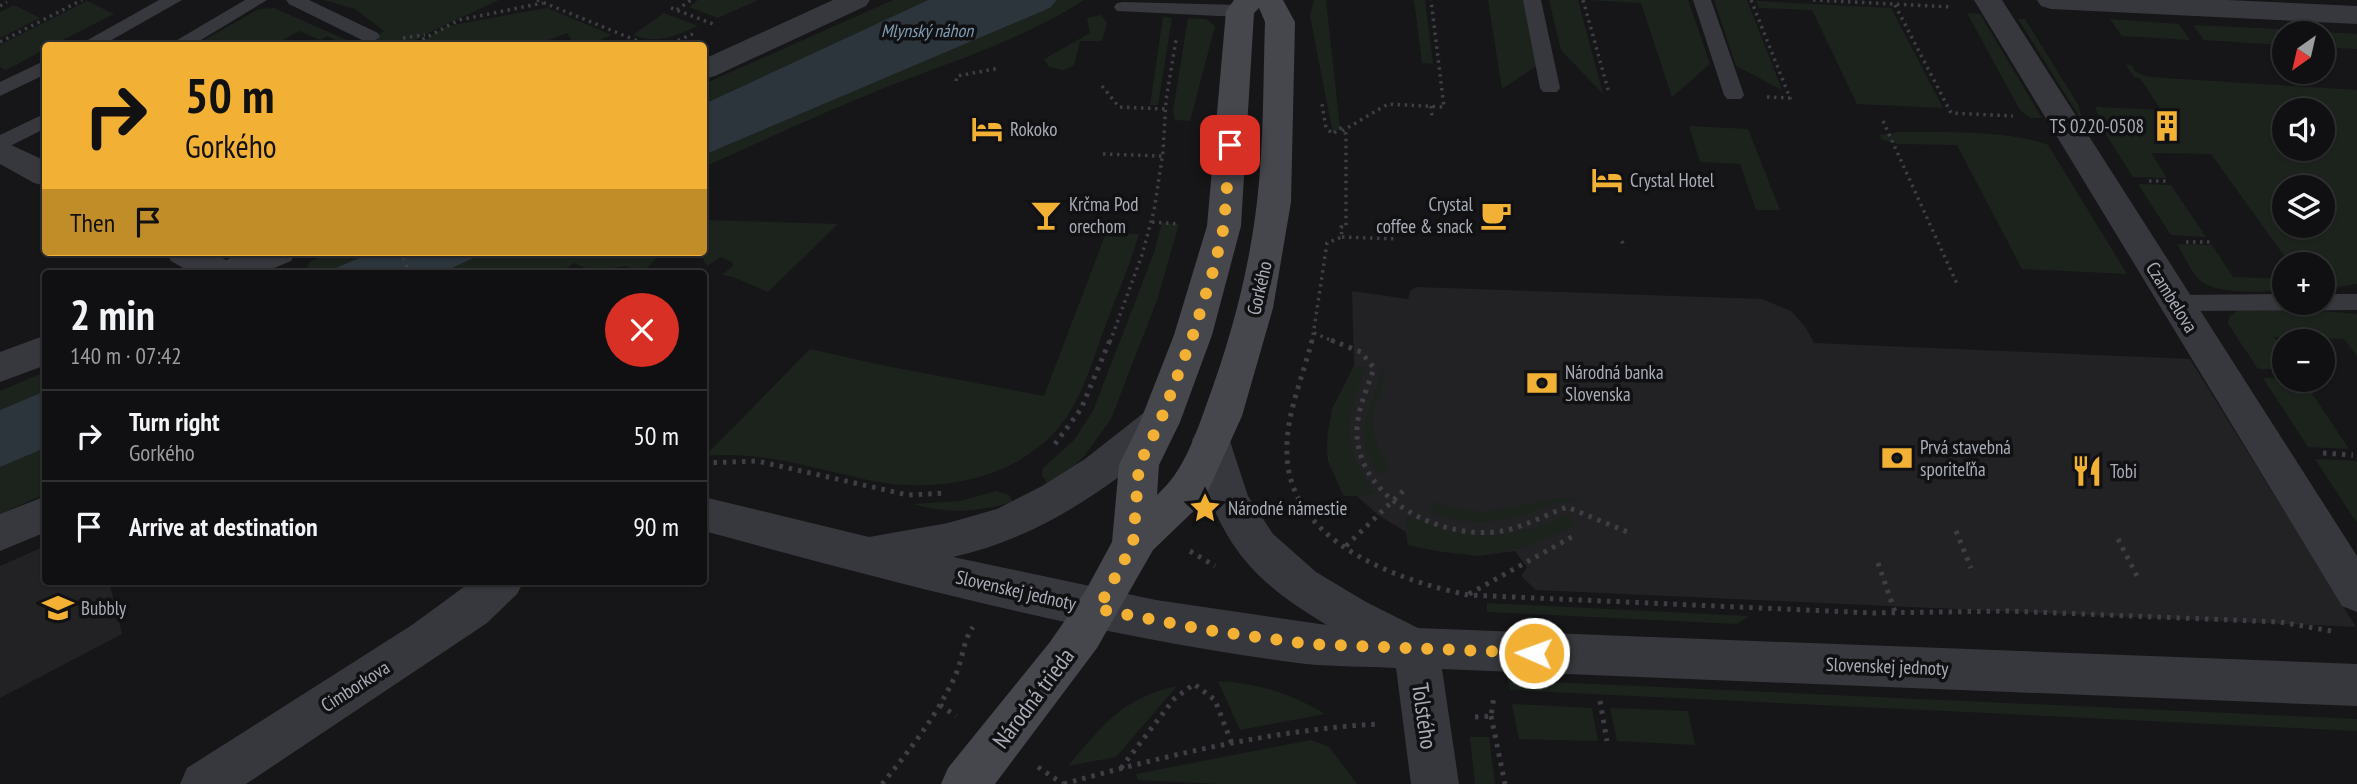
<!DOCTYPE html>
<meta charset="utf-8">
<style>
body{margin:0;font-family:"PT Sans Narrow",sans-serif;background:#19191b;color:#f1f3f6;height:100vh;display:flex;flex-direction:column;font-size:26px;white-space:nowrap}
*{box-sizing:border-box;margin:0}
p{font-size:23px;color:#9c9d9f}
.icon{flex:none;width:38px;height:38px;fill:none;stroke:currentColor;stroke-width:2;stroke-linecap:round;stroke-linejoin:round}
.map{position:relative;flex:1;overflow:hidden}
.panel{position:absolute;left:42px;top:270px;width:665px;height:315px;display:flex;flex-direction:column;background:#101012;border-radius:7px;box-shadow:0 2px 5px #0004,0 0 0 2px #303032}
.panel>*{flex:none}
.top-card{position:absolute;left:42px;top:42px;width:665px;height:214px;border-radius:7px;box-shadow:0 2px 5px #0004,0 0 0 2px #303032;background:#f2b134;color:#111;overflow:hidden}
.needle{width:46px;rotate:214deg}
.buttons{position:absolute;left:2272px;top:21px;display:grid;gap:14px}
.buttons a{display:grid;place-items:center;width:63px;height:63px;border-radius:50%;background:#101012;box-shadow:0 2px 5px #0004,0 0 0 2px #303032;font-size:35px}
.pin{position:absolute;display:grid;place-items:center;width:60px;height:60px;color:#fff;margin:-30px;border-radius:14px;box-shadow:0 4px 10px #0006}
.me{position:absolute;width:77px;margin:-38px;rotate:272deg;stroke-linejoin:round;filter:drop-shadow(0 0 5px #0008)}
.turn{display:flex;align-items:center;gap:24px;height:147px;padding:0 28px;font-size:32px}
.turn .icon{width:91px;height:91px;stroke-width:2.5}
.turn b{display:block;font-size:49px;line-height:60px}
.then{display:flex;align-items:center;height:66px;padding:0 28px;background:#0003;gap:14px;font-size:26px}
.round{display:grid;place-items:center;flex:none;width:74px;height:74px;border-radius:37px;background:#19191b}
.headline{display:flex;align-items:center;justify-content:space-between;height:119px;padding:0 28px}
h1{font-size:42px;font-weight:700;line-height:52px}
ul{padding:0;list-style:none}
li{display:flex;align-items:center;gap:21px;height:91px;padding:0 28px;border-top:2px solid #303032}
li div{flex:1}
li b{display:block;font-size:26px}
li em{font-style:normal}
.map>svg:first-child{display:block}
.built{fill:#222225}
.green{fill:#1c231d;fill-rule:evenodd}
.water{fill:#2c353c}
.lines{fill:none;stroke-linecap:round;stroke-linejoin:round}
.path-far1{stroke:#3d3f44;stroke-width:3.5;stroke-dasharray:2.5 4.5;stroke-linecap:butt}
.path{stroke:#3d3f44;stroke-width:5;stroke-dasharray:3.5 6;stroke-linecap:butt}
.lane{fill:#37383d;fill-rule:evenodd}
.street{fill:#37383d;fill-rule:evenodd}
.secondary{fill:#45474d;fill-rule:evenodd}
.route{stroke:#f2b134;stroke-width:12;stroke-dasharray:0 21.6}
.labels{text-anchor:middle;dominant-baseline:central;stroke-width:7;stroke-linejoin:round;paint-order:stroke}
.far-water-label{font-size:18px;font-style:italic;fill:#7f9bb3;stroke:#111113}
.poi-label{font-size:19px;fill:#a8adb8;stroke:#111113;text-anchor:start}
.street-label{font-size:19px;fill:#a8adb8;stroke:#111113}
.near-street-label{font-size:23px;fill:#a8adb8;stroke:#111113}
</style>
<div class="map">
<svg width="2357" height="784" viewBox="0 0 2357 784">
<rect width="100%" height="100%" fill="#161618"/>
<path class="built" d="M1416,287L1762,299L1791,311L1806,328L1814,343L2190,359L2356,627L1536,590L1521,576L1527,567L1515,551L1477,556L1408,545L1406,532L1378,515L1357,496H1344L1328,461L1327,445L1332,409L1354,366L1352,291L1408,299L1411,290Z
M45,546L46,581H109L122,634L0,698V566Z"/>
<path class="green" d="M324,0H499L428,33L406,46L363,45L384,31L355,9Z
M698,0H758L718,18L689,7Z
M893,0H928L704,104V84Z
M1057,0H1084C1025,38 959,59 894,84C830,109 767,139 704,167V155L1050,8Z
M1314,0H1326L1340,128L1333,134L1310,16Z
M1414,0H1425L1433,64L1422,63Z
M1488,0H1526L1538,65L1502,89Z
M1549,0H1578L1603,94L1561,50Z
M1587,0H1688L1710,64L1672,97L1641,3Z
M1714,0H1747L1782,90L1736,66Z
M87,1L114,14L53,45L46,46L45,49L6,70L0,67V45Z
M1756,1L1891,8L1943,108L1857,104L1812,10L1759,8Z
M14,5L40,18L0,38V12Z
M274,8L349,41L344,44L327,36L320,40L299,31L274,45H195L259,9Z
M547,8L612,35L586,45L574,43L567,33L536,45H416L447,26Z
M664,13L698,26C674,36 658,45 633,35Z
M1967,13L1980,14L2042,118H2031L2020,110Z
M1101,15L1107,23L1102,41H1080L1074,65L1063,70L1049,67L1044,59L1090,33L1087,18Z
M1163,17L1172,18L1158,105H1150Z
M1188,18L1206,19L1215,26L1190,121L1175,120L1173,111Z
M2018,19H2025L2079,106L2082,121Z
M2110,19L2179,24L2190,40L2122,36Z
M2193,25L2279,29L2284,36V45L2204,40Z
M2292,30L2357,34V49L2322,47V33H2295Z
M2126,65H2131L2136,72L2149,77L2357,90V284L2322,289V264H2290L2211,154L2151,153L2167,178L2133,177L2107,136L2095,107L2161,110L2140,78L2134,77ZM2284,110H2322V149H2284ZM2284,187H2322V226H2284Z
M1689,126L1748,129L1780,210H1756L1740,164L1700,162Z
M1900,132C1942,132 2010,130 2048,145L2127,274L2022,269L1957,145L1897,144L1881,139L1880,135Z
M2138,184L2171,185L2206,237L2171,235Z
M704,220L838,224L768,292L733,277L722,275L733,266L732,262L721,257L707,266L703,259L686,252H704Z
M1162,223L1179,224L1157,300L1111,419L1085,455L1073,467L1047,483L1042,475L1043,468L1074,440L1093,411L1154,253Z
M1106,233L1139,234C1130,265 1117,295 1106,324C1094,356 1085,390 1066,418C1024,478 941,494 873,481C817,470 764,450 705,456L810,349L881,365L1044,396Z
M2177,244L2212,245L2233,277L2284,279V291C2263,291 2218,295 2201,281C2191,273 2184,255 2177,244Z
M331,252H373L324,273L306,270L311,261Z
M487,252H664L648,266L645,273L625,266L592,271L574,263L559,273H441Z
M2237,311H2322L2357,314V356L2344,339L2274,337L2284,352V370L2258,369L2228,324L2229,317Z
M1354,366L1365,367C1363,380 1356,391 1353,403C1343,439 1354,467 1377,494L1344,496C1315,439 1328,419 1354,366Z
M1381,369L1384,370C1384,384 1379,395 1375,408C1368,430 1379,451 1391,469L1378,474C1349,428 1374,413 1381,369Z
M45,372V391L0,410V391Z
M2263,378L2303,380L2349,449L2308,447Z
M45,448V494L0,514V467Z
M2315,459L2357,461V523Z
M996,491L1009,495L1013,502C979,512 947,514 913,504L960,501Z
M1573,498L1578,500C1556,501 1540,510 1521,516C1491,525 1458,524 1430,512L1435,502C1496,525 1517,499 1573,498Z
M1405,515C1443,531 1480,542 1522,531C1539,527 1553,520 1569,515L1574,525C1511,558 1477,561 1408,545Z
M1487,603L1749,616L1737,624L1487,612Z
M1508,680L2357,719V731L1510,690Z
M1218,681C1258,683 1292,694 1325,714L1240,730Z
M1177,686L1116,757L1068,766C1104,724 1121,699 1177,686Z
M1512,704L1592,708L1598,741L1519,739Z
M1610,708L1688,711L1695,745L1617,741Z
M1470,737H1489L1495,784H1475Z
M1311,740L1329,747L1357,784H1219L1138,780L1136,774Z"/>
<path class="water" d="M928,0H1057L1050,8L704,155V104Z
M373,252H487L441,273H324Z
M45,391V448L0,467V410Z"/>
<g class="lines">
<path class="path-far1" d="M537,0L650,46
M1583,0L1609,93
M1751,0L1790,98L1767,97
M1813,0L1952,7
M1895,5L1951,113L2013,116
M0,6L7,2
M671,8L713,24
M677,10L691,0
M403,38L425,35
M0,42L82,0
M410,46L459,20L543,3
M665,46L693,34
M956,81L957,76L1000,68
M1102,86L1119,107L1165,109
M1431,106L1432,117
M1883,121L1957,284
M1342,131L1388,104L1444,107L1431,0
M1103,154L1162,156
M2149,181H2169
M1152,222L1179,224
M1342,237L1397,239
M1622,241L1624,248
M2186,242H2210
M400,252L410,273
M1314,333L1335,342
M1110,342L1142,255L1154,211L1163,152L1166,100L1176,40
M1312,342L1327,243L1342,237L1341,227H1346V134L1340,128L1333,134L1326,128L1322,104"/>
<path class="path" d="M1312,340C1303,377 1285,416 1287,455C1290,542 1396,580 1468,595L1873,613L2008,611L2280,622L2331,631
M1331,340L1361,352L1374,368C1367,390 1356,411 1357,435C1360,500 1442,541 1502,531C1524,527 1545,515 1567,507L1630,533
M1055,444L1081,409L1110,340
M2323,453L2353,455
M704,463L757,461L908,495L947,493
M1956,531L1971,568
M2118,539L2137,576
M1346,546L1403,491
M1190,551L1215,566
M1878,563L1895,612
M1469,594L1577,534
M1600,701L1607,741
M940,705L956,716
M1491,716L1505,784
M1475,717L1491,716L1494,696
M1038,767L1063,784
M1121,768L1174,699L1194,684L1215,700L1232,744
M882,784C910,750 938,714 956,674C963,658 963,641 973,627
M1064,784C1162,756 1277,729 1379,724"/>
<path class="lane" d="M159,0H182L101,46H77Z
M245,0H267L191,46H167Z
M286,0H309L378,33L380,37L371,43L364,41L289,4Z
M1523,0H1541L1560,88L1557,92H1543L1540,88Z
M1693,0H1711L1744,95L1741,99H1727L1724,95Z
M1123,2L1240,5L1249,11L1240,17L1117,11L1114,7L1117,3Z
M46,60V74L0,96V82Z
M46,113V128L0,151V135Z
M2284,294V303H2322V294H2357V310L2176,311L2168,309L2164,303L2168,297L2176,295Z"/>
<path class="street" d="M833,0H870L866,6L715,76L704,79V59Z
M1974,0H2002L2357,556V612L2342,606Z
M2037,0H2227L2357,6V24L2051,9L2041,6Z
M0,140L46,161V186L34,183L0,164Z
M166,252H211L226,260L246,252H296L291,261L262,273H192L171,261Z
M46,335V365L0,382V352Z
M1160,407L1174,411L1180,422L1174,433C1108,489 1039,538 953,557L1156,600L1327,625C1242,575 1216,535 1192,440L1198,429L1212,424L1226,429L1248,496L1273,534L1316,572L1366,602L1418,628L2357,664V706L1442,669L1459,784H1411L1396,668C1366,666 1335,667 1306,664C1104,639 900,584 704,531V497L869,537L948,523L997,509L1042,486L1085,459L1146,411Z
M46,496V532L0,551V514Z
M472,581H524L517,594L487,623L246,784H180L187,768L412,625Z"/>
<path class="secondary" d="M1234,0H1283L1295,22L1291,202L1273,308L1242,416L1203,502L1153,550L1097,648L995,784H941L948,768L1050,642L1086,590L1112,542L1119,465L1140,422L1174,335L1207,226L1226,11ZM1259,8L1265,22C1263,82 1264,143 1257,202C1249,271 1231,338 1207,403C1195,436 1184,471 1157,495L1159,465L1180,422L1212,335L1241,226L1254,13Z"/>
</g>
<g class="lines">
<path class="route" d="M1230,145L1224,226L1214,268L1193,335L1160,422L1139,465L1133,544L1098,609L1207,630L1308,644L1534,653"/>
</g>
<defs>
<symbol id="building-bare" viewBox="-9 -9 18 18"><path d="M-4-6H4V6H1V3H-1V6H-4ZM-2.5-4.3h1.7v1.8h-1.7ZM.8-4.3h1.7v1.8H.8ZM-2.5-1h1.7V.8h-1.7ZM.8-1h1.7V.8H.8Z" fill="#f2b134" stroke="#111113" stroke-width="2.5" paint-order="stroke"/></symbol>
<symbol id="hotel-bare" viewBox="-9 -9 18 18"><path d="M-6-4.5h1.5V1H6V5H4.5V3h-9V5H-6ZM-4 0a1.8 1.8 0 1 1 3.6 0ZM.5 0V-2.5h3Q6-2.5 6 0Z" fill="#f2b134" stroke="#111113" stroke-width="2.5" paint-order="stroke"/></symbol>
<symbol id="bar-bare" viewBox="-9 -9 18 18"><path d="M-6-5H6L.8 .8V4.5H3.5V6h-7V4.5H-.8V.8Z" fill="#f2b134" stroke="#111113" stroke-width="2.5" paint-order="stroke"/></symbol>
<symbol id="cafe-bare" viewBox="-9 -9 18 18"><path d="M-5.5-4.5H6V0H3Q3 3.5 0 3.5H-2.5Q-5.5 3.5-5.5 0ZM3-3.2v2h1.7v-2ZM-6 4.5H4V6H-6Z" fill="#f2b134" stroke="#111113" stroke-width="2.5" paint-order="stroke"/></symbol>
<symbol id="bank-bare" viewBox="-9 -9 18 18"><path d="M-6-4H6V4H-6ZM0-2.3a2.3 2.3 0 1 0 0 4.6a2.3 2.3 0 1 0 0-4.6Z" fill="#f2b134" stroke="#111113" stroke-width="2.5" paint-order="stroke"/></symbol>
<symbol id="restaurant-bare" viewBox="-9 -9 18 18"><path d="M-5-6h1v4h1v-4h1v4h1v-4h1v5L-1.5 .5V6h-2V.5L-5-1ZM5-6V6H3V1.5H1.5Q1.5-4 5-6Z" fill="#f2b134" stroke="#111113" stroke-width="2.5" paint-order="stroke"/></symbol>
<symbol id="sight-bare" viewBox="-9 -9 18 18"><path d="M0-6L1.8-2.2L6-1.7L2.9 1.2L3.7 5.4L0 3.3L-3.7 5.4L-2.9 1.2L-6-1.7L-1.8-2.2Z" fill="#f2b134" stroke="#111113" stroke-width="2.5" paint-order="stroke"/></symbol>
<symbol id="school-bare" viewBox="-9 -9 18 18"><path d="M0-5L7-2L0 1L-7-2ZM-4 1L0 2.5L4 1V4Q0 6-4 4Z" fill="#f2b134" stroke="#111113" stroke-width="2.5" paint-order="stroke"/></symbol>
</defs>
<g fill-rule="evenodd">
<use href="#building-bare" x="2145" y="104" width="44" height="44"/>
<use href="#hotel-bare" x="965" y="107" width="44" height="44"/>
<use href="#hotel-bare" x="1585" y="158" width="44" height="44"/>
<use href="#bar-bare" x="1024" y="193" width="44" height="44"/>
<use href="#cafe-bare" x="1474" y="193" width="44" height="44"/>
<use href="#bank-bare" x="1520" y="361" width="44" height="44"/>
<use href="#bank-bare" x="1875" y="436" width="44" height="44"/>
<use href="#restaurant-bare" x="2065" y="449" width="44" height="44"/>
<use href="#sight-bare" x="1183" y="486" width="44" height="44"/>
<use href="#school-bare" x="36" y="586" width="44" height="44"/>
</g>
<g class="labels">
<g class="far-water-label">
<text x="927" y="30">Mlynský náhon</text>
</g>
<g class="poi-label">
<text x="2144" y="126" text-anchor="end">TS 0220-0508</text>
<text x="1010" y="129">Rokoko</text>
<text x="1630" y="180">Crystal Hotel</text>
<text x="1069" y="204">Krčma Pod<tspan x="1069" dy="22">orechom</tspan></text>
<text x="1473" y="204" text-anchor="end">Crystal<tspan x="1473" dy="22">coffee &amp; snack</tspan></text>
<text x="1565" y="372">Národná banka<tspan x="1565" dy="22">Slovenska</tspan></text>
<text x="1920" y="447">Prvá stavebná<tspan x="1920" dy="22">sporiteľňa</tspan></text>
<text x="2110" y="471">Tobi</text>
<text x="1228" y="508">Národné námestie</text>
<text x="81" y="608">Bubbly</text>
</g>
<g class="street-label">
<text transform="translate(1259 288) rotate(-77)">Gorkého</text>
<text transform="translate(2172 297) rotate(58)">Czambelova</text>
<text transform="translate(1016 590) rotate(13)">Slovenskej jednoty</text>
<text transform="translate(1887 666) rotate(2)">Slovenskej jednoty</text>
<text transform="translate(355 686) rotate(-33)">Cimborkova</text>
</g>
<g class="near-street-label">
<text transform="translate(1033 698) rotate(-53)">Národná trieda</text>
<text transform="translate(1425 716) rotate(82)">Tolstého</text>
</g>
</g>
</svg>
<div class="buttons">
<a><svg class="needle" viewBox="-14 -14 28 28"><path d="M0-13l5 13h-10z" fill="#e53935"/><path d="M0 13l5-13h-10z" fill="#9c9d9f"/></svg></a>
<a><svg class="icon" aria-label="sound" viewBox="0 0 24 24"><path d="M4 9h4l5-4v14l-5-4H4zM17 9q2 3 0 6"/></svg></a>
<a><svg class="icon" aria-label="layers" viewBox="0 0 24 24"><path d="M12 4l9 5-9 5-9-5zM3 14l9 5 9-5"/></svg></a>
<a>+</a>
<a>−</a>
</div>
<div class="pin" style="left:1230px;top:145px;background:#d93025"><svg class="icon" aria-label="arrive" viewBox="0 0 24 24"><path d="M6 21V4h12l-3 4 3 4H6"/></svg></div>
<svg class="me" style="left:1534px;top:653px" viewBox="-20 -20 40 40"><circle r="17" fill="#f2b134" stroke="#fff" stroke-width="3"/><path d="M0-11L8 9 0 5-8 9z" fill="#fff"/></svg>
<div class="top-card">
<div class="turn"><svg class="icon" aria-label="right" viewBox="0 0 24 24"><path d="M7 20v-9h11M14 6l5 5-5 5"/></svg><div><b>50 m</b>Gorkého</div></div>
<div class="then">Then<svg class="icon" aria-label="arrive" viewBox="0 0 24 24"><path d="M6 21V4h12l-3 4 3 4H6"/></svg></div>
</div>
<section class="panel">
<div class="headline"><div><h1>2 min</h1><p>140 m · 07:42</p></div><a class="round" style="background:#d93025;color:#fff"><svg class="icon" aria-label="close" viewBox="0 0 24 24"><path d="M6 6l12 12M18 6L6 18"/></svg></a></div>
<ul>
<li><svg class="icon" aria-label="right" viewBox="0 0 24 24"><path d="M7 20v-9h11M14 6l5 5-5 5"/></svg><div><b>Turn right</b><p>Gorkého</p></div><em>50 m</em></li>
<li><svg class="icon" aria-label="arrive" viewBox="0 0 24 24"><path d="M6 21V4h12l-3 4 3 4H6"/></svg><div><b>Arrive at destination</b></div><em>90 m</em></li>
</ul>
</section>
</div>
